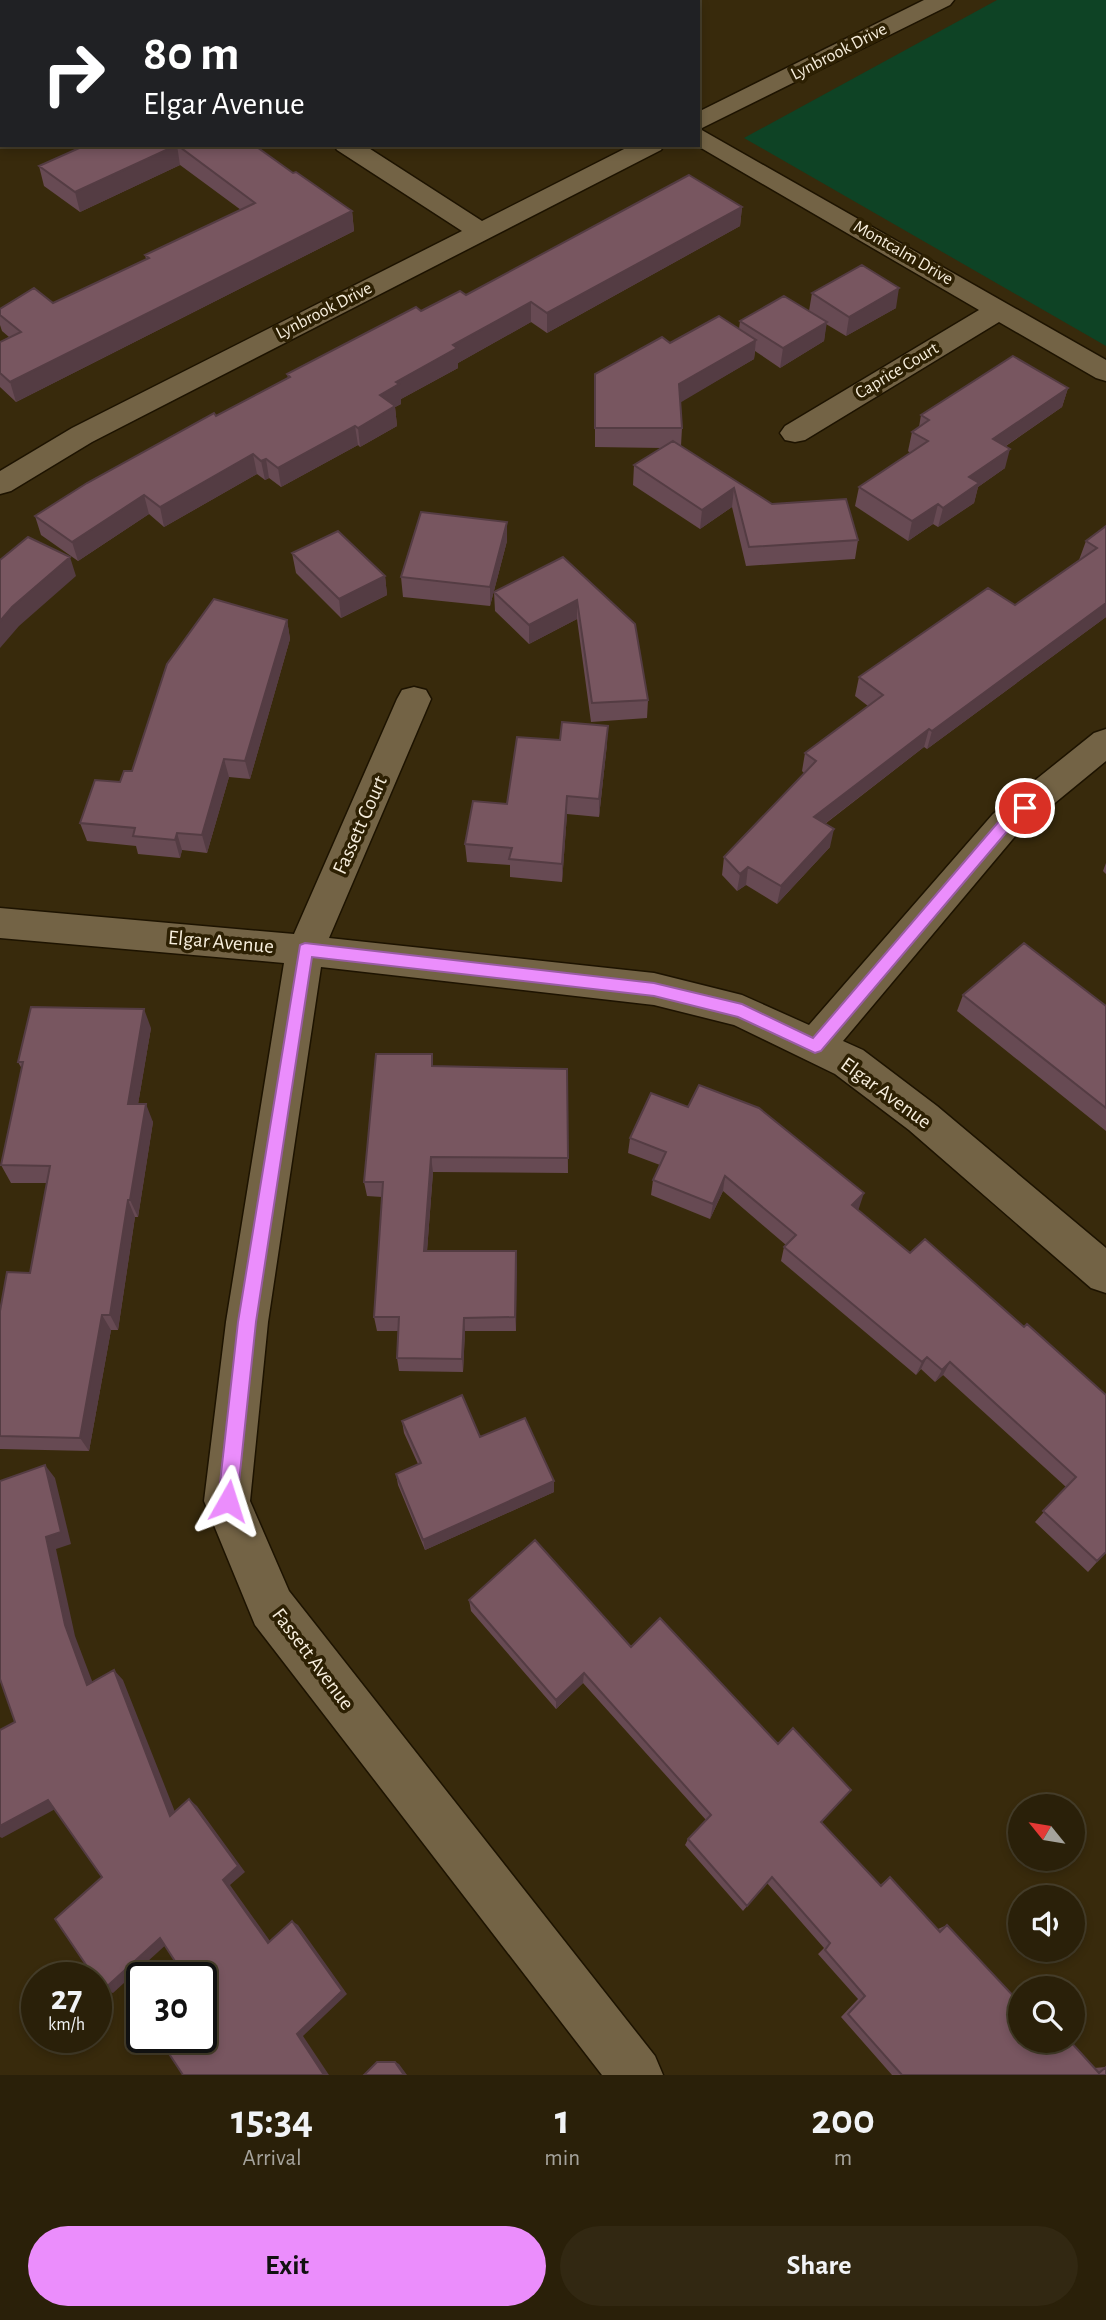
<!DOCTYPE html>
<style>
body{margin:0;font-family:"Alegreya Sans",sans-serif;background:#322812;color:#f1f3f6;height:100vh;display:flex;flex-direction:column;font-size:26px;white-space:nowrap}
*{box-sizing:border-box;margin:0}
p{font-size:23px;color:#a5a39c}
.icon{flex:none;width:38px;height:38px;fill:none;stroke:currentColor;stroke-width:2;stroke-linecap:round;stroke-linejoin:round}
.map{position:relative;height:2075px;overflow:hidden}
.side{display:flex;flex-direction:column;background:#2a2009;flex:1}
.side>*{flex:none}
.guide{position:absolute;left:0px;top:0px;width:700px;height:147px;box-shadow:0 4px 10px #0003,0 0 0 2px #463e2a;background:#202124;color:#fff;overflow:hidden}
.needle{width:46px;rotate:300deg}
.buttons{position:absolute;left:1008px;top:1794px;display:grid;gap:14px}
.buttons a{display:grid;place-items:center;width:77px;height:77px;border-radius:50%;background:#2a2009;box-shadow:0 4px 10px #0003,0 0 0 2px #463e2a;font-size:35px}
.speed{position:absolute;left:21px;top:1962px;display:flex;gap:14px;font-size:35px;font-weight:700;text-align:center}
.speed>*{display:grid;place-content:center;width:91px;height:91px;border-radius:50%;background:#2a2009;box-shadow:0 4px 10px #0003,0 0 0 2px #463e2a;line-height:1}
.speed small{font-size:18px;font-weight:400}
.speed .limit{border:4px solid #111;border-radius:10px;background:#fff;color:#111}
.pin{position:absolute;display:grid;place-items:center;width:60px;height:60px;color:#fff;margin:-30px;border:4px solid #fff;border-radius:50%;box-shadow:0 2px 7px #0007}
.me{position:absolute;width:77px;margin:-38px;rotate:6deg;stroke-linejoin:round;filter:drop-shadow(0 0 5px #0008)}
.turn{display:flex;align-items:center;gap:24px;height:147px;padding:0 28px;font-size:32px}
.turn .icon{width:91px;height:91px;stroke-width:2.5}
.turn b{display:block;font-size:49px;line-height:60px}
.eta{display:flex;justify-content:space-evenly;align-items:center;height:119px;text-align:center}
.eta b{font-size:42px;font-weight:700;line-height:49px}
.action{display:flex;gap:14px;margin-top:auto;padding:14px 28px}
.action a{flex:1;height:80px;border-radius:42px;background:#eb8dfc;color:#111;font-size:28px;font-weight:700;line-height:80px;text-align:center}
.action a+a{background:#322812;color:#f1f3f6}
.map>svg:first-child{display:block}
.green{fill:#0e4325}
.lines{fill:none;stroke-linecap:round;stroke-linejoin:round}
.minor-casing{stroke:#1d1300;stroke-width:3}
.secondary-casing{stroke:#1d1300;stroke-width:3}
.minor{fill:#736345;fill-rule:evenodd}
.secondary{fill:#736345;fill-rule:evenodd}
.wall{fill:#674a53}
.shaded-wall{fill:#543c43}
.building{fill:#785660;stroke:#543c43;stroke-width:2}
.route{fill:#eb8dfc;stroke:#995ca4;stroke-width:2}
.labels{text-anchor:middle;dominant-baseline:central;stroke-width:7;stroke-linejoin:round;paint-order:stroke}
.far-street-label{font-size:18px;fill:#f7eedd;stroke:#2d2003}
.street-label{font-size:21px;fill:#f7eedd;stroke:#2d2003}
</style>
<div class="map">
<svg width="1106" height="2075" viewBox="0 0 1106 2075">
<rect width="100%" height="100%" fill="#382a0c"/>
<path class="green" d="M997,0H1106V346L744,138Z"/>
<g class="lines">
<defs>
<path id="minor" d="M924,0H954L950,5L700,129L1106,360V381L1096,378L999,322L805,440L795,442L785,440L780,433L785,426L979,310L696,145H698V112Z
M0,86H2V101H0Z
M334,145H364L482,221L632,145H664L661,150L92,442L11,491L0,494V471L72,428L462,231L337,150Z
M414,687L426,690L431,699L329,938L654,973L742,995L809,1025L993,814L1094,733L1106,729V761L1017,834L843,1041L863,1050L937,1106L1106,1248V1293L1091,1288L909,1130L835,1074L734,1025L654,1005L321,967L268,1322L250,1501L289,1591L655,2056L663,2075H602L255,1625L204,1501L226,1322L284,963L0,938V908L294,934L397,699L402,690Z"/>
<path id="secondary" d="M173,0H198L172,2Z
M0,99H2L0,114Z"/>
</defs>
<use href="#minor" class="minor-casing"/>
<use href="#secondary" class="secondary-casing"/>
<use href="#minor" class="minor"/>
<use href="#secondary" class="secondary"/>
</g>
<path class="wall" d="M86,145H254L293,173L352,211L354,231L16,402L0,387V342L9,337L2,331L0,325V309L53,303L146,259L145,255L241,210L180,165L80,212L44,186L39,166Z
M742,207L740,226L547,333L531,322L458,363V368L401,399V404L395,407L397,426L360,447L358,445L281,487L269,478L265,480L257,474L164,527L149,514L78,561L41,535L35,516L216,416L288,378L287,374L421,311L466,295Z
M812,293L896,308L846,336L826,324L824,341L780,368L755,351L754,359L680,402L682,428L681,446L772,504L858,540L855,559L746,566L732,507L700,529L633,485L634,465L662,448L595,447V374L670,343L739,329L740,321L809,311Z
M1068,388L1062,407L1006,446L1005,468L978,487L974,503L938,527L933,524L908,541L855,506L859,487L910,453L908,451L912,432L919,427L921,415Z
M507,522V541L490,606L403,597L401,577Z
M1106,526V617L927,749L924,747L825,824L830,847L777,904L746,885L737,891L722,875L724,857L804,773L802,771L805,753L868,706L855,696L859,677L1015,605L1079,560L1086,541Z
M292,553L385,576L387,595L341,618L296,573Z
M563,557L648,700L647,718L591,722L577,619L529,644L495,611L494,592Z
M287,620L290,639L250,779L229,777L207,853L182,850L180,858L138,854L136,846L87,841L80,823Z
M607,744L599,817L567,814L562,882L510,877V865L467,862L465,844L507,804Z
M1106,863V874L1103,871Z
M963,995L1106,1006V1131L957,1011Z
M151,1028L138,1104L153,1122L138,1217H135L118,1330H111L89,1451L0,1449V1311L30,1273L47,1183H11L1,1165L22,1069L18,1062Z
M434,1066L567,1069L568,1173L433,1172L427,1251H516V1331H465L463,1372L399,1371L397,1358L398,1331H377L374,1317L382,1197L367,1196L364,1182Z
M630,1138L859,1208L857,1210L910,1253L1024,1327L1106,1552L1088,1572L1035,1522L1066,1487L943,1375L935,1382L921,1369L916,1375L781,1261L784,1247L786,1245L723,1191L710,1219L651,1195L653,1180L660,1165L628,1153Z
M402,1421L480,1437L554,1492L425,1550L398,1485L396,1474L418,1464L404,1433Z
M469,1600L631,1647L821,1822L880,1885L890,1877L938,1929L947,1925L1013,1996L1020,1992V2040L1094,2068L1106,2067V2075H892L841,2017L858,1999L818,1954L824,1948L767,1883L743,1911L685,1845L688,1839L706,1820L583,1683L556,1709L471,1611Z"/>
<path class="shaded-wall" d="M47,0H98L94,2H43Z
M618,0H672L669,2H614Z
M0,19H2V40L0,41Z
M177,145L180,165L80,212L75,192Z
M742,207L740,226L547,333V313Z
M352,211L354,231L16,402L10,382Z
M899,288L896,308L846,336L849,317Z
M531,302V322L458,363V368L401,399V404L395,407L397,426L360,447L358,428L380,395L396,382L453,345Z
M827,322L824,341L780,368L783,348Z
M756,340L754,359L678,404L679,384Z
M1068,388L1062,407L988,458L993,439Z
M355,426L358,445L281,487L278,468Z
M1010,449L1005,468L978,487L974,503L938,527L943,508L969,477Z
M253,454L257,474L164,527L160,507Z
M266,459L269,478L265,480L261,461Z
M734,488L732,507L700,529L702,510Z
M144,495L149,514L78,561L72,542Z
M938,504L933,524L908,541L912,521Z
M507,522V541L490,606V587Z
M70,557L76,576L19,626L0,648V621L12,607Z
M385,576L387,595L341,618L339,599Z
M577,600V619L529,644V625Z
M1106,603V617L927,749L932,731Z
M287,620L290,639L250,779L245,761Z
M608,726L607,744L599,817V799Z
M929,729L924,747L810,835L814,817Z
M224,759L229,777L207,853L202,835Z
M567,796V814L562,882V864Z
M834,829L830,847L777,904L781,886Z
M177,833L182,850L180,858L175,840Z
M748,867L746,885L737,891L740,874Z
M144,1009L151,1028L135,1122L128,1104Z
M146,1104L153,1122L138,1217L130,1200Z
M431,1157L433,1172L426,1265L424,1251Z
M725,1176L723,1191L710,1219L713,1204Z
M864,1193L859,1208L847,1220L852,1205Z
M128,1200L135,1217L118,1330L110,1315Z
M516,1251L517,1266L516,1331L515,1317Z
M102,1315L111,1330L89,1451L80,1438Z
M464,1318L465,1331L463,1372L462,1359Z
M927,1357L921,1369L916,1375L922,1362Z
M950,1362L943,1375L935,1382L942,1370Z
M45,1465L55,1478L71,1544L56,1549L75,1636L97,1694L87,1685L65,1625L46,1537Z
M554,1481V1492L425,1550L423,1540Z
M114,1670L123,1680L179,1822L170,1816Z
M584,1673L583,1683L556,1709V1700Z
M189,1799L197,1806L245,1872L230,1885L275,1948L268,1943L223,1880Z
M48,1800L59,1807L2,1838L0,1837V1826Z
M292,1921L298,1925L347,1994L303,2036L329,2075H324L297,2034Z
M160,1938L169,1942L113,1993L103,1990Z
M395,2062L399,2064L407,2075H404Z"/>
<path class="building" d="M0,0H47L43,2H2V19H0Z
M280,0H502L498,2H275Z
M506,0H618L614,2H509Z
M86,145H254L293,173L296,172L352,211L10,382L0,373V342L21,332L0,315V309L34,288L53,303L149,258L145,255L255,203L177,145L75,192L39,166Z
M689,175L742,207L547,313L531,302L453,345L457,348L396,382L399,384L380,395L395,406L358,428L355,426L278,468L266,459L261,461L253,454L160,507L144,495L72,542L35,516L87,483L214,413L216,416L290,377L287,374L416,307L421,311L460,291L466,295Z
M862,265L899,288L849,317L812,293Z
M784,296L827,322L783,348L740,321Z
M719,316L756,340L679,384L682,428H595V374L662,337L670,343Z
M1013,356L1068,388L993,439L1010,449L969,477L979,483L943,508L938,504L912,521L859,487L928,441L912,432L929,420L921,415Z
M673,441L772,504L846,499L858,540L749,547L734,488L702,510L634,465Z
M421,512L507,522L490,587L401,577Z
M1106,526V603L932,731L929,729L814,817L834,829L781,886L748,867L740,874L724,857L816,761L805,753L883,695L859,677L988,588L1015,605L1097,548L1086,541Z
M338,531L385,576L339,599L292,553Z
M28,537L70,557L12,607L0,621V560Z
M563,557L635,624L648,700L592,703L577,600L529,625L494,592Z
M214,599L287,620L245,761L224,759L202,835L177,833L175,840L133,836L135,828L80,823L95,780L120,782L124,771H132L167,664Z
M562,722L608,726L599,799L567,796L562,864L509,859L512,848L465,844L473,801L507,804L517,737L560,740Z
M1024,943L1106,1006V1108L963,995Z
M31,1007L144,1009L128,1104H146L130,1200H128L110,1315H102L80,1438L0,1436V1311L7,1272L30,1273L50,1166L1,1165L23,1062H18Z
M376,1054H432V1066L567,1069L568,1158L431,1157L424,1251H516L515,1317L464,1318L462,1359L397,1358L399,1317H374L383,1182H364Z
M699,1085L759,1108L864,1193L852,1205L910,1253L925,1239L1024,1327L1027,1324L1106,1395V1552L1097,1561L1043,1511L1076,1477L950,1362L942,1370L927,1357L922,1362L784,1247L796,1235L725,1176L713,1204L653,1180L666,1152L630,1138L651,1093L688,1107Z
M462,1395L480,1437L525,1418L554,1481L423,1540L396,1474L421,1463L402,1421Z
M45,1465L61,1532L46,1537L65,1625L87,1685L114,1670L170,1816L189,1799L238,1866L223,1880L268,1943L292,1921L342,1991L297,2034L324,2075H183L162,2043L168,2037H201V2006L203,2004L201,2001V1978H186L160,1938L103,1990L96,1980V1978H95L55,1919L102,1877L48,1800L0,1826V1730L15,1722L0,1679V1481Z
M535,1540L631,1647L660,1618L778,1744L793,1728L851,1790L821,1822L881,1886L890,1877L940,1932L947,1925L1017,2000L1020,1996V2040H1069L1099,2073L1106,2067V2075H902L848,2014L865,1996L825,1950L830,1943L772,1877L747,1906L688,1839L711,1815L584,1673L556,1700L469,1600Z
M377,2062H395L404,2075H364Z"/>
<path class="route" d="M1025,802L1032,808L1010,828L821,1051L815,1053L738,1017L654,996L312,957L256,1322L237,1501L234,1508L228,1510L221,1508L218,1501L238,1322L300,945L305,943L654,983L742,1004L813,1038L1000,820Z"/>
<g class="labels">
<g class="far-street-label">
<text transform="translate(839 52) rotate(-27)">Lynbrook Drive</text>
<text transform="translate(903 253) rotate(30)">Montcalm Drive</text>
<text transform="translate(324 311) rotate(-27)">Lynbrook Drive</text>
<text transform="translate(897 371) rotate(-31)">Caprice Court</text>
</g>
<g class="street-label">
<text transform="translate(360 825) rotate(-66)">Fassett Court</text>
<text transform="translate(221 942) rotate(5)">Elgar Avenue</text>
<text transform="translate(886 1093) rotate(36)">Elgar Avenue</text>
<text transform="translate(313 1659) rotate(53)">Fassett Avenue</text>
</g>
</g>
</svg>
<div class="buttons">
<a><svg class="needle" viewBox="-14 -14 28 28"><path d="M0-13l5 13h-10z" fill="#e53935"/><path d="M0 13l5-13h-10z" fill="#a5a39c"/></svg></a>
<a><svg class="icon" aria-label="sound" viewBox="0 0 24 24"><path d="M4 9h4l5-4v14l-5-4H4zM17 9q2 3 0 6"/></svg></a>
<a><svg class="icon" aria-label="search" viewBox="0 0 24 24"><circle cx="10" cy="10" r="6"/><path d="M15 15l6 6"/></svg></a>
</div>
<div class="speed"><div>27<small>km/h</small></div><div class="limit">30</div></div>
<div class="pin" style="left:1025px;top:808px;background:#d93025"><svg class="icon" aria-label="arrive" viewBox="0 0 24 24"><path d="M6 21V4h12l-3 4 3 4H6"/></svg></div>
<svg class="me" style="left:228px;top:1501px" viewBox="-20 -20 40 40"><path d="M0-17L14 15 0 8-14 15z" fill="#eb8dfc" stroke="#fff" stroke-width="4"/></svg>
<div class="guide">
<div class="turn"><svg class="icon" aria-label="right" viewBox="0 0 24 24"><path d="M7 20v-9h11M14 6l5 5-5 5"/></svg><div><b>80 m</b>Elgar Avenue</div></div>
</div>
</div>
<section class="side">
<div class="eta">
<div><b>15:34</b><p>Arrival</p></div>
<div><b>1</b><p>min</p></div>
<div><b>200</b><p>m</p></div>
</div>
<div class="action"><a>Exit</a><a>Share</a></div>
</section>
